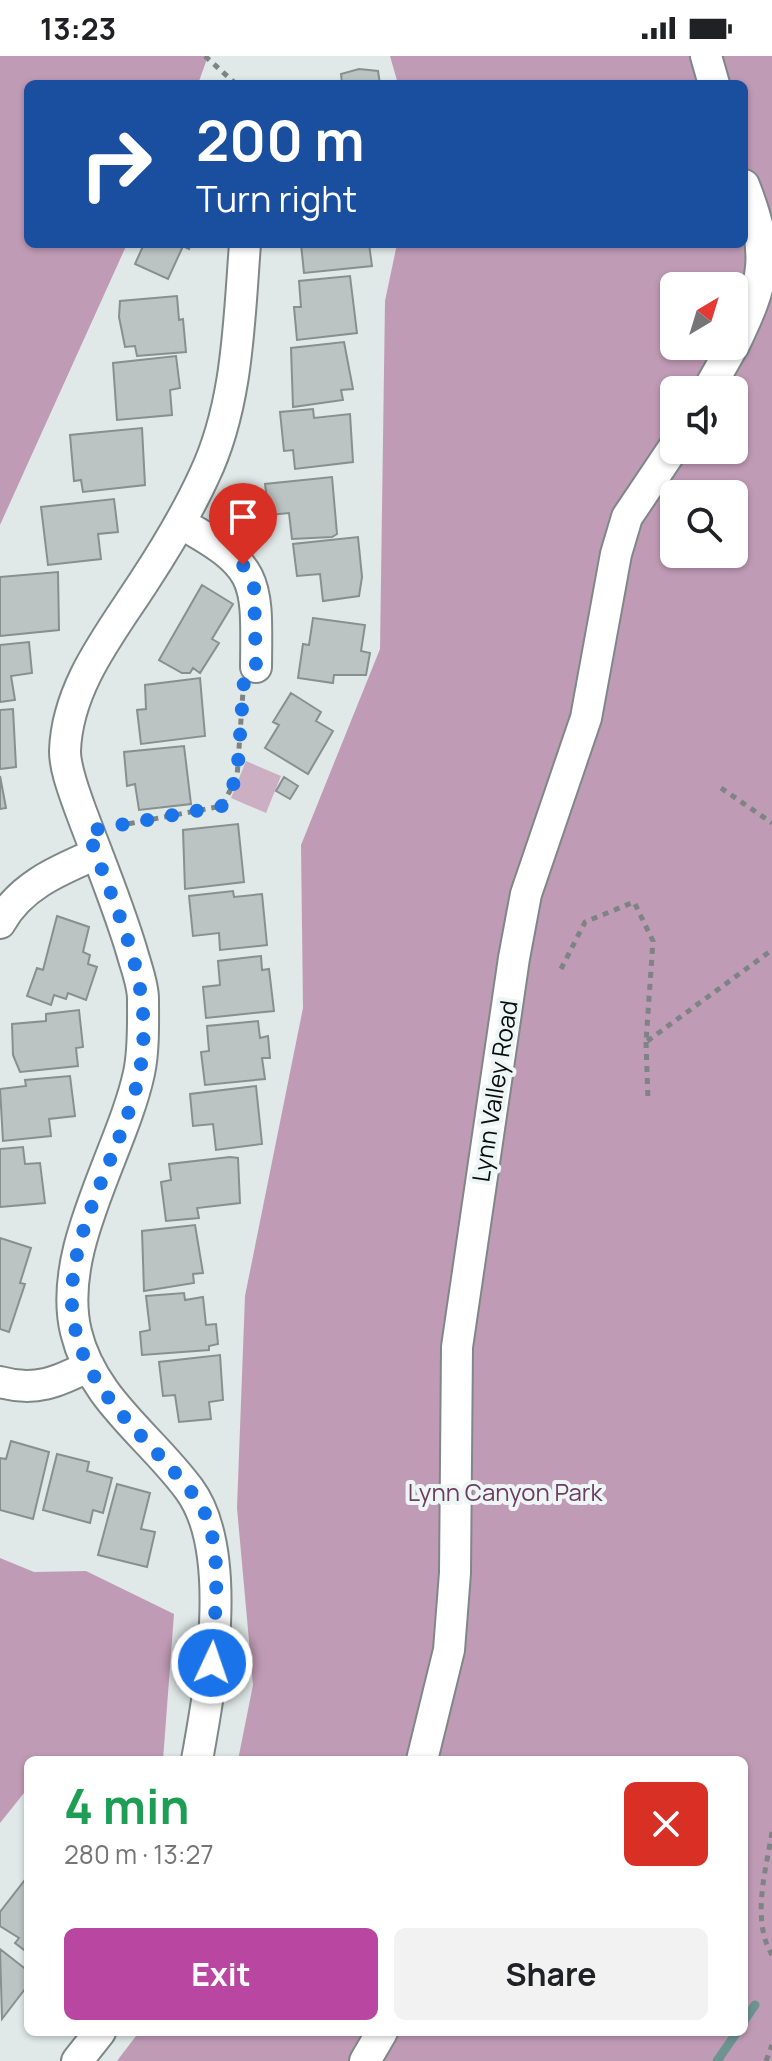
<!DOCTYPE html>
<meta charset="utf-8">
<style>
body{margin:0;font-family:Manrope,sans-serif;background:#f2f2f2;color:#202124;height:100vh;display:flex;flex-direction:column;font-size:30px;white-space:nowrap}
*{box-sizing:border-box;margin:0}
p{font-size:26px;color:#757577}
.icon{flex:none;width:44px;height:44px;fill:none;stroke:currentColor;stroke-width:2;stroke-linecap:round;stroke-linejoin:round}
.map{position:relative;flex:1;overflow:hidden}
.side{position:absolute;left:24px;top:1700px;width:724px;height:280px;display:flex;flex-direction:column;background:#fff;border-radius:12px;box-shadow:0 2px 6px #0004}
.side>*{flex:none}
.banner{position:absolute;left:24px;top:24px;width:724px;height:168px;border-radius:12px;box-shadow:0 2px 6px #0004;background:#1a4fa0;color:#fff;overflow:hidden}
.needle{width:52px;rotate:38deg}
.controls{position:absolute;left:660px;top:216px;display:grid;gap:16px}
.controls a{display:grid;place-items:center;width:88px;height:88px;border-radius:12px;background:#fff;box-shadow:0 2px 6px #0004;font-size:40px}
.pin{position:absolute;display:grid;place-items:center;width:68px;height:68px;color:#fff;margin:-82px -34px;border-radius:50% 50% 50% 0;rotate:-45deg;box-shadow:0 0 8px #0007}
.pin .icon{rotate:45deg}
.me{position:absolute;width:88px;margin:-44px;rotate:3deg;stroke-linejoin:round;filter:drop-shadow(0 0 6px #0008)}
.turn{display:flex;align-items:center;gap:28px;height:168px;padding:0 40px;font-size:36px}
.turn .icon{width:104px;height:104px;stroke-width:2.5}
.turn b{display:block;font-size:56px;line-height:68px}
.round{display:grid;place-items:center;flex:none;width:84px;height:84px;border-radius:12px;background:#f2f2f2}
.summary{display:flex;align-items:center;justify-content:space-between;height:136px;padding:0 40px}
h1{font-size:48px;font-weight:700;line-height:60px;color:#1e9e55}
.action{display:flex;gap:16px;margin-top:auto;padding:16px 40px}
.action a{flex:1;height:92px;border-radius:12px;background:#b946a0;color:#fff;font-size:32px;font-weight:700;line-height:92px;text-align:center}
.action a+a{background:#f2f2f2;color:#202124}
.status{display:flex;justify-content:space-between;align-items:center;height:56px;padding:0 40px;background:#fff;direction:ltr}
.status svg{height:22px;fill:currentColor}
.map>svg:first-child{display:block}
.green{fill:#cdafc4}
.forest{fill:#c09bb5;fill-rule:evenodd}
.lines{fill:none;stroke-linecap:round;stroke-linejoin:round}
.stream{stroke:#6d9491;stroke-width:9}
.building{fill:#bcc4c3;stroke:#88908f;stroke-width:2}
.minor-casing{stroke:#7f8787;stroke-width:34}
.path{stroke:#7e8484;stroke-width:5;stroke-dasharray:6 6;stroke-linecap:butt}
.minor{stroke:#fff;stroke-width:30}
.route{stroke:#1a73e8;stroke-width:14;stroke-dasharray:0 25.2}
.labels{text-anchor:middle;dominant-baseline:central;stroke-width:8;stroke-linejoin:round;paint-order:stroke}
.street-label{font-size:24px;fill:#090c0c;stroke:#edf6f5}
.park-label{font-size:24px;fill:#6d3c61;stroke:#edf6f5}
</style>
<div class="status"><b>13:23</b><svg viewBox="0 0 49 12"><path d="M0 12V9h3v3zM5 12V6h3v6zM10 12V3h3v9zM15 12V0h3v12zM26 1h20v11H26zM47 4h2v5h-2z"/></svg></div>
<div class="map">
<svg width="772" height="2005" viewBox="0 0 772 2005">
<rect width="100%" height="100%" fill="#e0e8e8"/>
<path class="green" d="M246,705L281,720L266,757L231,742Z"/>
<path class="forest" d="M0,0H208L198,28H28V188H127L0,469Z
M390,0H772V2005H117L139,1976H744V1704H238L253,1629L237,1452L245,1240L303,952L301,789L380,593L385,245L397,188H744V28H398ZM674,230H734V290H674ZM674,334H734V394H674ZM674,438H734V498H674Z
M0,1502L34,1516L86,1515L174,1558L163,1704H28V1732L0,1767Z"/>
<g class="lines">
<path class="stream" d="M744,1965L755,1949
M717,2005L737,1976"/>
</g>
<path class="building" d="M359,13L378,15L380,28H342L341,18Z
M144,188H191L189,193L183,190L168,223L135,208Z
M301,188H369L372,210L304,217Z
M350,220L357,277L297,284L294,251H301L299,225Z
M177,240L179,264L183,263L186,296L137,300L135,290L125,291L119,261L120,245Z
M344,286L353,333L341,334L343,344L293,351L291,292Z
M176,300L180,332L170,334L172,359L117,364L113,307Z
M313,353L314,362L350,358L353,406L295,413L293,394L284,395L280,356Z
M142,372L145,429L83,436L81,424L74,425L70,379Z
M332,421L337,478L332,481L292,483L289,457L269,459L265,428Z
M114,443L118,476L98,478L101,503L48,509L41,451Z
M358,481L362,521L359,540L323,545L320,518L297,520L293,488Z
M58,516L59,574L0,580V521Z
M202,529L233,548L212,583L219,587L200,617L193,612L190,617H182L159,604Z
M313,562L365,569L361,595L370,597L366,619H334L333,627L298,622L303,588L309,589Z
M29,586L32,617L11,620L15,644L0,646V589Z
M200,622L205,680L141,688L137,654L146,653L145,629Z
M291,637L321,656L316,665L333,675L308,718L265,692L279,669L273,666Z
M13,653L16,711L0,713V654Z
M184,690L191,748L139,754L135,728L127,730L124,696Z
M0,720L6,752L0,753Z
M284,721L298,730L290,743L276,735Z
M238,768L244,826L185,833L183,774Z
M233,835L234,841L262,838L267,889L220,894L219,877L193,880L189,840Z
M57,860L89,871L83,896L90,899L88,908L97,911L86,944L68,937L66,943L54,939L51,949L27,940L37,912L43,914Z
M261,900L262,914L269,913L274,955L206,962L203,931L220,929L218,905Z
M79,954L83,991L76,992L78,1010L20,1016L13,999L12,968L46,965V958Z
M258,965L260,982L268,980L270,1002H262L265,1023L205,1029L201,996L209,995L207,970Z
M70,1020L75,1060L49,1063L51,1080L3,1085L0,1033L26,1030L25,1024Z
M256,1030L262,1088L216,1094L213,1068L193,1070L190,1038Z
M23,1091L25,1108L40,1107L45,1147L0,1151V1093Z
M230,1101L238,1102L240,1147L197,1152L199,1162L166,1165L161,1126L171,1124L169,1108Z
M195,1169L203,1217L193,1218L194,1227L144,1235L142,1175Z
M0,1182L31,1192L20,1227L25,1228L9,1276L0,1273Z
M184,1237L185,1244L203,1241L206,1269L216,1268L218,1288L209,1290V1294L142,1299L140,1276L150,1274L146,1240Z
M220,1299L223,1344L209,1346L211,1363L179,1366L175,1339L163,1340L159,1306Z
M11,1385L49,1396L33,1463L0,1454V1402L6,1403Z
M57,1398L89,1406L87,1415L112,1422L103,1457L93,1454L90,1467L43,1454Z
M117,1428L150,1437L141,1473L155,1476L147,1511L98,1499Z
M28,1820V1897L15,1887L19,1882L0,1870V1856Z
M0,1893L28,1915V1929L2,1963Z"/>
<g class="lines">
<defs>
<path id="minor" d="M706,0L714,28
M734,289C766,223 771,198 744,129
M708,334L733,290
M180,467C260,511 257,523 256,611
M0,867C20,830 59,814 96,798
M0,1326C35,1336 58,1326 89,1310
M197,1704C210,1632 235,1495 189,1433C150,1380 92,1343 76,1276C56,1194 122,1096 139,1017C144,994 143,966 143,943C143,928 136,911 132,896C117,846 97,799 79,750C73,733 65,712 65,695C67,631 110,578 143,527C166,492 187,457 204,420C238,349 239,265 245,188
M422,1704L449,1594L455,1517L457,1291L514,902L526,838L586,662L616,498L627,461L674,391
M77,2005L100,1976
M365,2005L382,1976"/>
</defs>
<use href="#minor" class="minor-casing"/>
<path class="path" d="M205,0L236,28
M721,732L772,767
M117,770L222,750L237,721L243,635
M561,913L585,866L634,846L653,885L646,986L772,894
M646,986L648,1044
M772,1776C766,1814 751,1864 772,1899
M766,2005L772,1989"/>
<use href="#minor" class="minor"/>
</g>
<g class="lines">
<path class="route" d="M212,1607C214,1563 222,1510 209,1468C202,1445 183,1426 168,1409C131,1368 89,1331 76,1276C54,1190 125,1097 140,1014C156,925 115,856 88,775L222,750L237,721L244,624L256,611L254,531L243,509"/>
</g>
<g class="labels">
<g class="street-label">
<text transform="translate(494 1035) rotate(-81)">Lynn Valley Road</text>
</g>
<g class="park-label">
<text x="505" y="1435">Lynn Canyon Park</text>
</g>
</g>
</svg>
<div class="controls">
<a><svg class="needle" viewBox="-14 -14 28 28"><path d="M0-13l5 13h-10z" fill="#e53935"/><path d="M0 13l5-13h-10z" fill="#757577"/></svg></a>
<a><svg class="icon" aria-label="sound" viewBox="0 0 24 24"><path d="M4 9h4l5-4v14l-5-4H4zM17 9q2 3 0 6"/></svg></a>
<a><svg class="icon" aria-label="search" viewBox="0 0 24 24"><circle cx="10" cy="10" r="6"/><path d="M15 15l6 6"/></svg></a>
</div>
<div class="pin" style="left:243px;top:509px;background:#d93025"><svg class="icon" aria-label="arrive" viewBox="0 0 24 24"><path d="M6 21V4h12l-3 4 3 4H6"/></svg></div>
<svg class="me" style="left:212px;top:1607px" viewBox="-20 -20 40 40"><circle r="17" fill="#1a73e8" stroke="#fff" stroke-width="3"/><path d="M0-11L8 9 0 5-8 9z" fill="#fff"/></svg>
<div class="banner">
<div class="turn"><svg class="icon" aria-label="right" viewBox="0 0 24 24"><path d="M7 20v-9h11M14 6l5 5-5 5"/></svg><div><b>200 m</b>Turn right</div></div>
</div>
<section class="side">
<div class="summary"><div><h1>4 min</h1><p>280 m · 13:27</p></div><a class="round" style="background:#d93025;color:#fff"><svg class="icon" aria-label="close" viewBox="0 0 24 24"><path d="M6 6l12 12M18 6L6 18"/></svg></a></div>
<div class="action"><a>Exit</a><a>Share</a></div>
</section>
</div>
